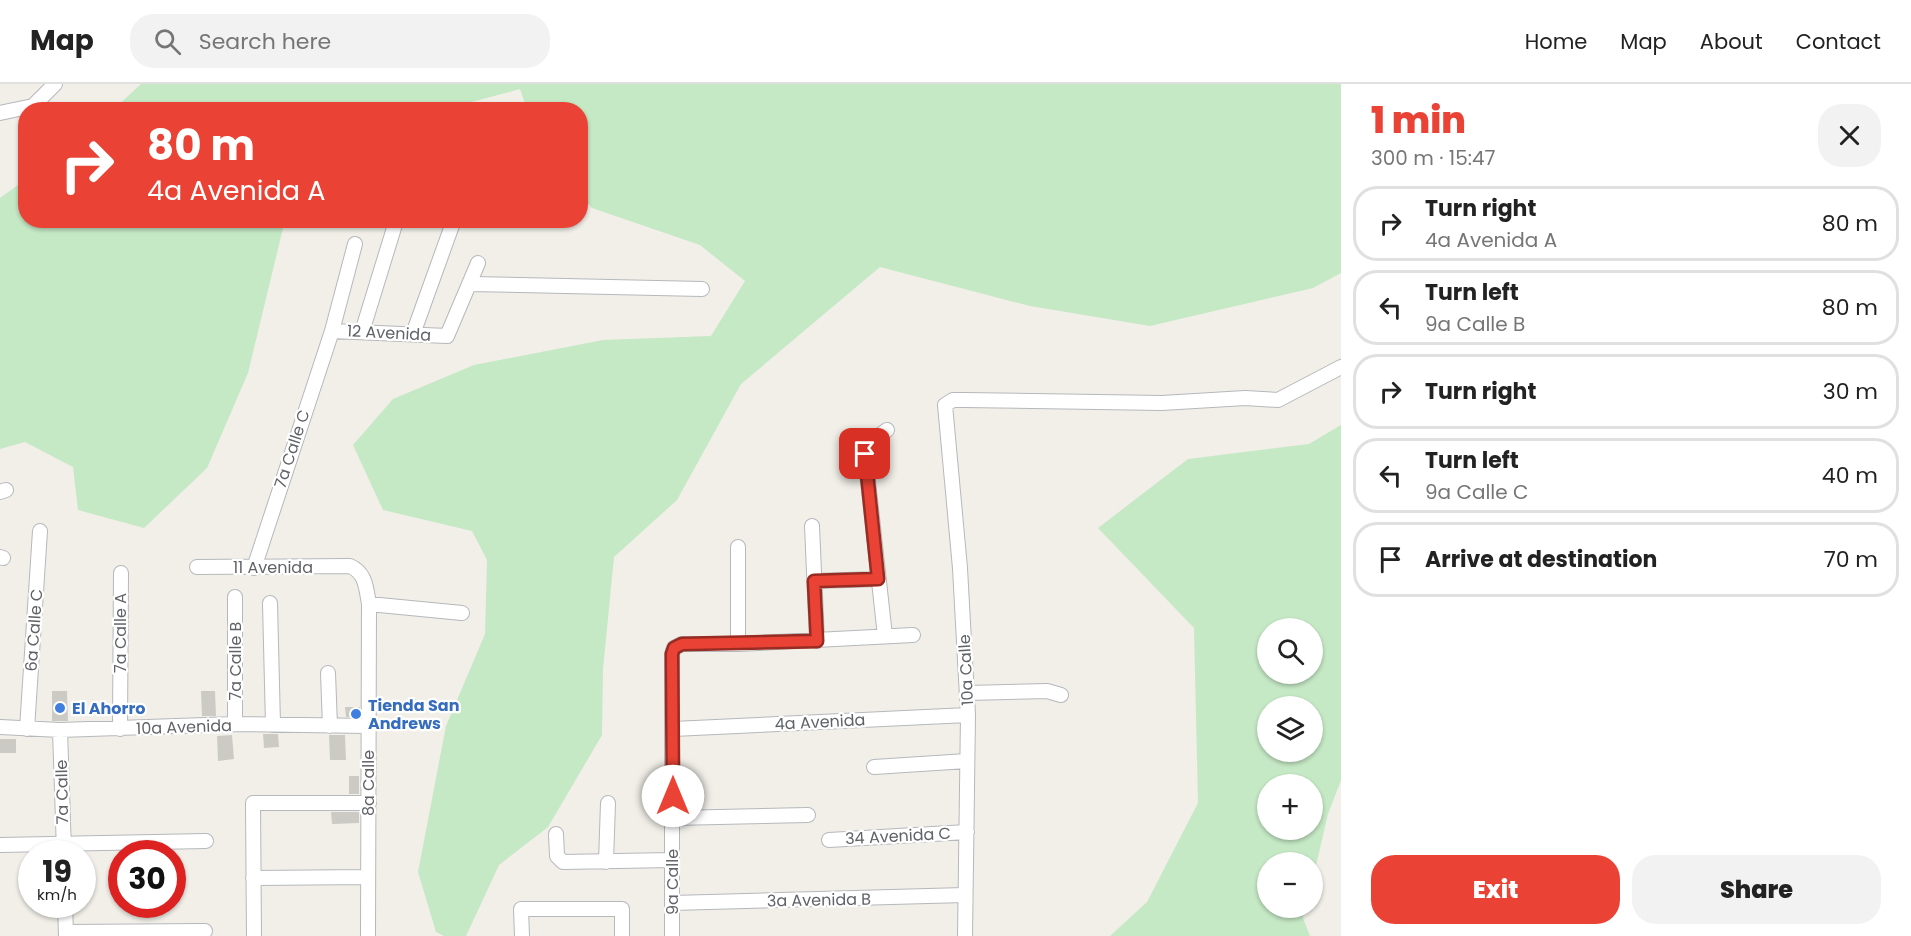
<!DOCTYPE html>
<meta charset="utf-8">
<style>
body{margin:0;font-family:Poppins,sans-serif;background:#f2f2f2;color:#222;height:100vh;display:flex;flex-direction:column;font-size:22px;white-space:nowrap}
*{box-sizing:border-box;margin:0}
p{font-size:20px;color:#767676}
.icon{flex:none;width:33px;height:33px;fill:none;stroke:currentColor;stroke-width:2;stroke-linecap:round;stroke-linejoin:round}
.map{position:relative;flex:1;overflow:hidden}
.details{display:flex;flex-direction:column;background:#fff;width:570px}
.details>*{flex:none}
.top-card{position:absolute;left:18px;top:18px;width:570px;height:126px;border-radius:24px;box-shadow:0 2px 4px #0004;background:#ea4335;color:#fff;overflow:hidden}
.controls{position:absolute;left:1257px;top:534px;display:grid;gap:12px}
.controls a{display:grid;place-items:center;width:66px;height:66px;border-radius:50%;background:#fff;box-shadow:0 2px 4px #0004;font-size:30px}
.speed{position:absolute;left:18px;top:756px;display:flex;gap:12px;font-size:30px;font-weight:700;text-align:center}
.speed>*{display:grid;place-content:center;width:78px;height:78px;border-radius:50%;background:#fff;box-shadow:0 2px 4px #0004;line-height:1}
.speed small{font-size:15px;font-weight:400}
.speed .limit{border:9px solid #d22;background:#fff;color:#111}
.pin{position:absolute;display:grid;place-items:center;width:51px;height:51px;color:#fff;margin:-26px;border-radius:12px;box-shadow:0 3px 9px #0006}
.me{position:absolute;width:66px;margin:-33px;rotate:0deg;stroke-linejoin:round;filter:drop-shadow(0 0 4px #0008)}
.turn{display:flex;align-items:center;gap:21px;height:126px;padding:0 30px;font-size:27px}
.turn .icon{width:78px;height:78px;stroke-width:2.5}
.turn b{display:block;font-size:42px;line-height:51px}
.round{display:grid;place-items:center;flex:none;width:63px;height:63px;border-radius:24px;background:#f2f2f2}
.head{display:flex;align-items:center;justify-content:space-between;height:102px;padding:0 30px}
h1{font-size:36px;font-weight:800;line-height:45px;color:#ea4335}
.cta{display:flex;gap:12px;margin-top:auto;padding:12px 30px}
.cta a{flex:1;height:69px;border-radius:24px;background:#ea4335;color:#fff;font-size:24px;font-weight:800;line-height:69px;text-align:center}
.cta a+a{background:#f2f2f2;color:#222}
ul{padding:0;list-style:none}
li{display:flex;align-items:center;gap:18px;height:75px;margin:0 12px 9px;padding:0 18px;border:3px solid #e0e0e0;border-radius:24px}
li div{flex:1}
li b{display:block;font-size:22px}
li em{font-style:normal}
header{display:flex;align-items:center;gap:36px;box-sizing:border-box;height:84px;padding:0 30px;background:#fff;border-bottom:2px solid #e0e0e0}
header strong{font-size:28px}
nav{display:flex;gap:33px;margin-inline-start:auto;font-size:21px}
.search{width:420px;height:54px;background:#f2f2f2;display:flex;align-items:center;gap:15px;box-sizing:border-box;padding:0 21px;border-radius:24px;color:#767676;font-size:22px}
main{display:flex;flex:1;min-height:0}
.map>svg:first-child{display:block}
.green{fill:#c5e8c5;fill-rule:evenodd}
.building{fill:#cccac5}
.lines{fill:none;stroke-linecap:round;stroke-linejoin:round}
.minor-casing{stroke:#b5b8bc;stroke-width:16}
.minor{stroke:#fff;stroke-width:14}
.route-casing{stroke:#982c22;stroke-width:15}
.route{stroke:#ea4335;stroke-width:10}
.shop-dot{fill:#3f7fe0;stroke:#fff;stroke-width:2}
.labels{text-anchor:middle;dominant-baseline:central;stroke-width:4.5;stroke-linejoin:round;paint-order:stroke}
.street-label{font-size:16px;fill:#5f6368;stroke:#fff}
.shop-label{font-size:16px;font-weight:bold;fill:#366cbe;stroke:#fff;text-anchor:start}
</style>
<header>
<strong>Map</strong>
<div class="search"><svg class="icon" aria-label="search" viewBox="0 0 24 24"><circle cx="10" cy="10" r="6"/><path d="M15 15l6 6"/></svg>Search here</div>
<nav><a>Home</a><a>Map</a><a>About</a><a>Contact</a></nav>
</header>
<main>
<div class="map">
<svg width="1341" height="852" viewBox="0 0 1341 852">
<rect width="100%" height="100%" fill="#f1efe8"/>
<path class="green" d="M141,0H1341V189L1313,204L1150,242L1030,222L880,183L741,300L677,416L614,473L603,585L602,651L548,743L499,781L466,852H444L436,848L418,788L446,642L485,550L487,476L472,447L383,426L353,361L393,315L474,281L603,256L711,252L745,197L700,161L592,124L581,111L580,26L527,25L520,5L445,25H114Z
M25,96L26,136L289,137L283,144L248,289L207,384L144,444L78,426L73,383L25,358L0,365V114Z
M1341,341V696L1328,730L1313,794L1312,778H1268V824H1305L1303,834L1310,852H1110L1147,818L1198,719L1194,544L1098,444L1188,375L1309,360ZM1268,544H1312V590H1268ZM1268,622H1312V668H1268ZM1268,700H1312V746H1268Z"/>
<path class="building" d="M52,607H67L68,637H52Z
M201,607H215L216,632H202Z
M345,623H360V633H346Z
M263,650H278L279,663L264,664Z
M232,651L234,675L218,677L217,652Z
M329,651H345L346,676H330Z
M0,655H16V669H0Z
M349,692H359V710H349Z
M331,728H359V739L332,740Z"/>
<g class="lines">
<defs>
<path id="minor" d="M0,29L33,22L55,0
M470,200L702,205
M332,247L447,252L478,179
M362,248L394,144
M413,250L454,136
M0,408L6,406
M812,442L817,557
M738,463V560
M0,473L3,474
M197,483L350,482C366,489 366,504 369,520L368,852
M254,484L332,247L355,160
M815,497L878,495
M235,513V640
M270,519L273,641
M369,520L462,529
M885,552L865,370L873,356L887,346
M328,589L330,642
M967,609L1047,607L1061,611
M0,643L60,646L235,640L368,642
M27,645L40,447
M120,645L121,489
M673,645L968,631
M60,646L64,767
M874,683L967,677
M673,734L808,731
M556,750L557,772L563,778L671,776
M829,756L967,748
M0,761L206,757
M606,778L608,719
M253,794L367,793
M672,819L965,811
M65,820L66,852
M66,848L205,847
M254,852L253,719H369
M522,852L521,825H622V852
M672,852V570L674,564L682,560H738L913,551
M965,852L968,631L960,484L945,321L953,316H964L1162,319L1245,314L1278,316L1341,283"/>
</defs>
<use href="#minor" class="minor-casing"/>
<use href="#minor" class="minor"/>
</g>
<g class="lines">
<defs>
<path id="route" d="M673,712L672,570L674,564L682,560L817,557L814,497L878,495L865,370"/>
</defs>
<use href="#route" class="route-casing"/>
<use href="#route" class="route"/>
</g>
<g class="shop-dot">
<circle cx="60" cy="624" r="6"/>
<circle cx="356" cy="630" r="6"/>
</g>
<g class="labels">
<g class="street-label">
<text transform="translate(389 249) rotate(3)">12 Avenida</text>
<text transform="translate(292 365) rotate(-72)">7a Calle C</text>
<text x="273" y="483">11 Avenida</text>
<text transform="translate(34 546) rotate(-86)">6a Calle C</text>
<text transform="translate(120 549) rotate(-90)">7a Calle A</text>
<text transform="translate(235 577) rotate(-90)">7a Calle B</text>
<text transform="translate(966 586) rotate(-93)">10a Calle</text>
<text transform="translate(820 638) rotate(-3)">4a Avenida</text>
<text transform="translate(184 643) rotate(-2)">10a Avenida</text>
<text transform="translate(368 699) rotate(-90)">8a Calle</text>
<text transform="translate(62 708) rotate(-91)">7a Calle</text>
<text transform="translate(898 752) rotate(-3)">34 Avenida C</text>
<text transform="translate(672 798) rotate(-90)">9a Calle</text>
<text transform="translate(819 816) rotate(-1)">3a Avenida B</text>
</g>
<g class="shop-label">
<text x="368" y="621">Tienda San<tspan x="368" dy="18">Andrews</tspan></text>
<text x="72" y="624">El Ahorro</text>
</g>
</g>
</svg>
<div class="controls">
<a><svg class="icon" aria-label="search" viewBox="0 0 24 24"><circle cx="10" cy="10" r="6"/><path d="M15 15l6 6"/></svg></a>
<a><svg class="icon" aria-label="layers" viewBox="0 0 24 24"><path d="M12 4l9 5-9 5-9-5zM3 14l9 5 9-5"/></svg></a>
<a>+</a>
<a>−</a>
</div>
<div class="speed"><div>19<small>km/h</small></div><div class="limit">30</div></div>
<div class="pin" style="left:865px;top:370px;background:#d93025"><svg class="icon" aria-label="arrive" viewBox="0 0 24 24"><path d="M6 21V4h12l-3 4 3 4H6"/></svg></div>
<svg class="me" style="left:673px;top:712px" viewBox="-20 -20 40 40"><circle r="19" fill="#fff"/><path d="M0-13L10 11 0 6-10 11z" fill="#ea4335"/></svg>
<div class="top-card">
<div class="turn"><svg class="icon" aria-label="right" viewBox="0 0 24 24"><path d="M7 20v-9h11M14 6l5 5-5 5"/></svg><div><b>80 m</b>4a Avenida A</div></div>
</div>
</div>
<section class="details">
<div class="head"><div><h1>1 min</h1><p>300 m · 15:47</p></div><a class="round"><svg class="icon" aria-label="close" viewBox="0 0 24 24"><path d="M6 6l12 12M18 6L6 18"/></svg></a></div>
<ul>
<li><svg class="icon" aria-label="right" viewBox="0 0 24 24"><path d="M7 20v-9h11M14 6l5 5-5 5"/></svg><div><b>Turn right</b><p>4a Avenida A</p></div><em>80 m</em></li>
<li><svg class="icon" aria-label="left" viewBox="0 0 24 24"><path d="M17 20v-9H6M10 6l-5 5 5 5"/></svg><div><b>Turn left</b><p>9a Calle B</p></div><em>80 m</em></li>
<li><svg class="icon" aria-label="right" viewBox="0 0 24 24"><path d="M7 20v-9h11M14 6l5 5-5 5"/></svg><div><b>Turn right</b></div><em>30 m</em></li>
<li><svg class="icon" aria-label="left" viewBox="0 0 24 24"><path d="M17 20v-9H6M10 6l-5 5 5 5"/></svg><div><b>Turn left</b><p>9a Calle C</p></div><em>40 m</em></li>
<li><svg class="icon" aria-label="arrive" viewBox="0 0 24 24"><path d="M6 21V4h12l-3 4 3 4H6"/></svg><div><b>Arrive at destination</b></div><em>70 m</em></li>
</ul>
<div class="cta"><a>Exit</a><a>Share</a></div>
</section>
</main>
